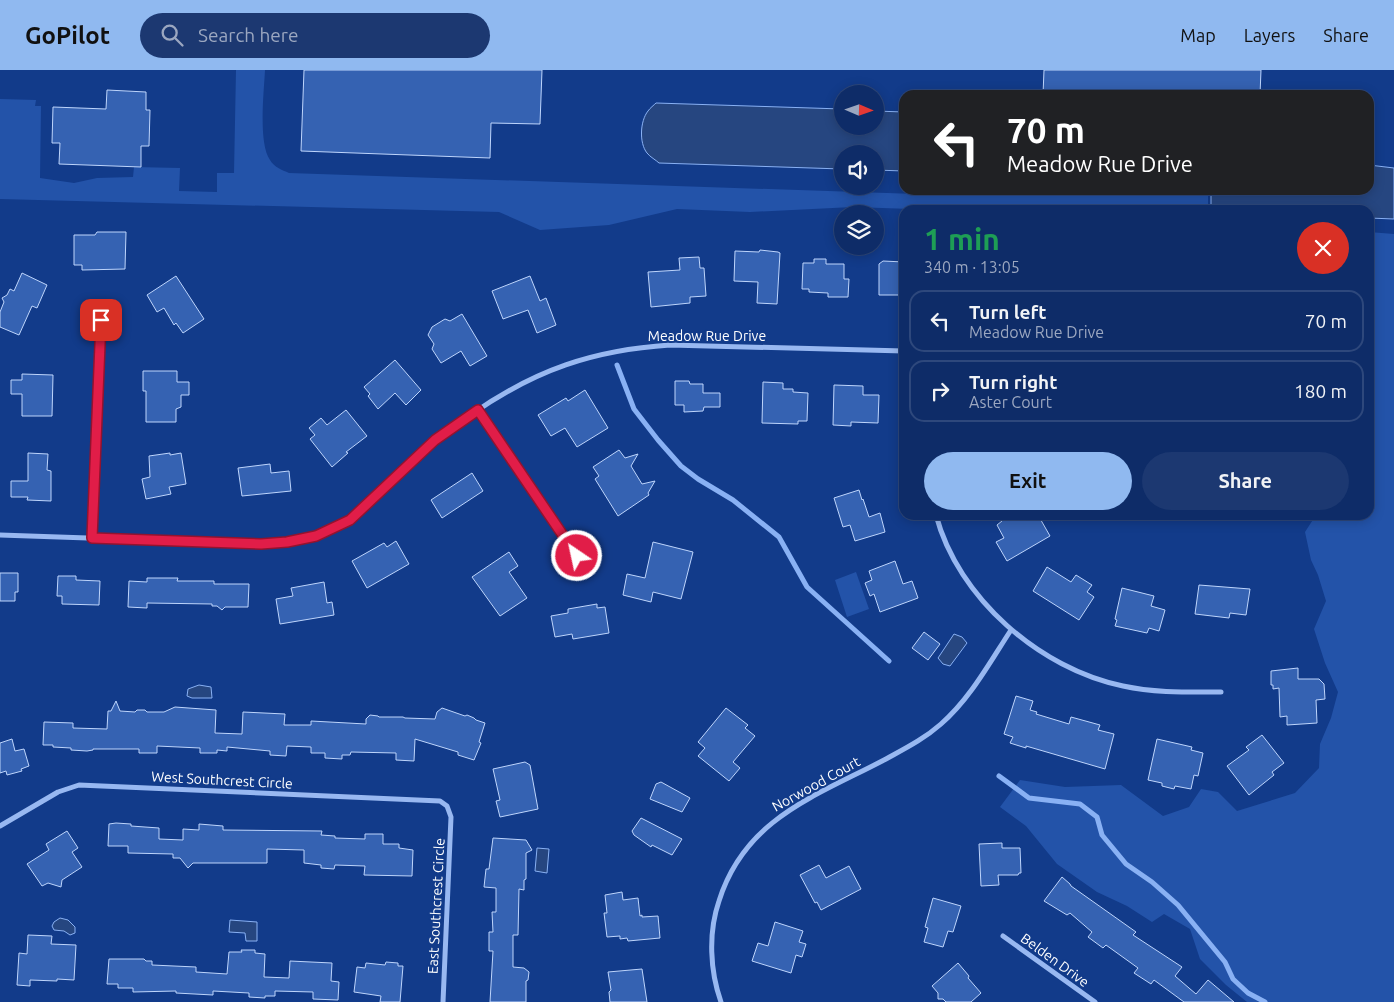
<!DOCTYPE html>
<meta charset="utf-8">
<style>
body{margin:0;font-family:Ubuntu,sans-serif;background:#1c3871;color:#f1f3f6;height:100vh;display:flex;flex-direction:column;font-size:19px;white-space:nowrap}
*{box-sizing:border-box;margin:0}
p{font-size:16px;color:#9ba7c0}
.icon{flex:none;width:28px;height:28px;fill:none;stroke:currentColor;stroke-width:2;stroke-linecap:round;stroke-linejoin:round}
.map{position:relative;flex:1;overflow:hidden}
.panel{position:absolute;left:899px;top:135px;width:475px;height:315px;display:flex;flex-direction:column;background:#0e2c68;border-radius:15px;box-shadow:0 2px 12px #0003,0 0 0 1px #2e487c}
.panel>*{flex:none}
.top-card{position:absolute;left:899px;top:20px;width:475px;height:105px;border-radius:15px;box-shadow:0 2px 12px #0003,0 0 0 1px #2e487c;background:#202124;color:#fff;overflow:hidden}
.needle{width:32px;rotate:92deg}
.controls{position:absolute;left:834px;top:15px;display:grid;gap:10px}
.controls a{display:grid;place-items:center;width:50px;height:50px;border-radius:50%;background:#0e2c68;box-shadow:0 2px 12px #0003,0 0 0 1px #2e487c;font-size:25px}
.pin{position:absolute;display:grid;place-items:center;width:42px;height:42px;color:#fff;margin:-21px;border-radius:10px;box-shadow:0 2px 8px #0006}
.me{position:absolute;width:55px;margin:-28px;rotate:326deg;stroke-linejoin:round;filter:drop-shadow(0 0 4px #0008)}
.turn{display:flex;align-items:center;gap:18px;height:105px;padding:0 25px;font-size:22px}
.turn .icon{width:65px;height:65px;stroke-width:2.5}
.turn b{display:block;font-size:35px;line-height:42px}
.round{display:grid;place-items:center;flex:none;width:52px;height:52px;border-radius:26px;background:#1c3871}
.overview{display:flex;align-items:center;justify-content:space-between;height:85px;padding:0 25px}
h1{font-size:30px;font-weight:700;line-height:38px;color:#1e9e55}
.button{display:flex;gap:10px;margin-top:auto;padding:10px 25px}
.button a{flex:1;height:58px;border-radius:30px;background:#90b9f0;color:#111;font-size:20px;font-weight:700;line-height:58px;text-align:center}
.button a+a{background:#1c3871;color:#f1f3f6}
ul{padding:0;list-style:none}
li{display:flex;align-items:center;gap:15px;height:62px;margin:0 10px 8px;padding:0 15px;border:2px solid #2e487c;border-radius:15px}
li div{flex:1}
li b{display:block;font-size:19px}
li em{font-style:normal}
header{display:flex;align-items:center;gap:30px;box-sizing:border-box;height:70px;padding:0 25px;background:#90b9f0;color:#111}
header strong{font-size:24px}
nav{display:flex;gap:28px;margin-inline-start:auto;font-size:18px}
.search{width:350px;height:45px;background:#1c3871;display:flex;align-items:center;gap:12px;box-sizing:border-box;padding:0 18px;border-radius:28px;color:#9ba7c0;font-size:19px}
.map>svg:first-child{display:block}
.green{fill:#2353a9}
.water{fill:#264680;stroke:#89b1f4}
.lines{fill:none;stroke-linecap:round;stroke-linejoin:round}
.stream{stroke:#89b1f4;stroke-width:5}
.building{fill:#3562b2;stroke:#bed5fc}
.street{stroke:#98b8f1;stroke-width:5}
.route-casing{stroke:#92132f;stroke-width:12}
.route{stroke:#e11d48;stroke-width:9}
.labels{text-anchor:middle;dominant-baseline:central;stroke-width:4;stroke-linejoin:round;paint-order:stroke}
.street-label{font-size:14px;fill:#fff;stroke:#123b8a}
</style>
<header>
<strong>GoPilot</strong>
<div class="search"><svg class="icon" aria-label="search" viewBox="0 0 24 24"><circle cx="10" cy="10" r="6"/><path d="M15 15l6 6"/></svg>Search here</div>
<nav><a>Map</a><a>Layers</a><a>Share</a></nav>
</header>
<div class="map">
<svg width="1394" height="932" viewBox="0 0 1394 932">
<rect width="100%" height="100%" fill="#123b8a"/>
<path class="green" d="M236,0H265C264,22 258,73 270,90C274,97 282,100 289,103L916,124L938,120H1208V140H940L853,137L750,142L677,139L609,155L540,160L499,142L0,129V29L36,30L35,36H41L40,108L74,113L97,108L133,107L134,97L180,98L179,121L217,122V103H234Z
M1369,162L1394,164V932H1247L1226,915L1200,889L1190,859L1164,844L1152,852L1127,836L1097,822L1057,794L1026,756L1000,737L1020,710L1065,717L1121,715L1163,746L1189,737L1201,719L1218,722L1237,741L1295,723L1319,698L1320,674L1331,648L1338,622L1325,593L1314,559L1326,531L1318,505L1311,490L1305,462L1316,445H1369Z
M856,502L869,539L847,547L835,510Z"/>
<path class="water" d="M656,33L842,39V56H875V41L904,42V101L875,100V84H842V99L659,93C656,90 650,87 647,83C639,73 640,51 648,41C650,38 654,35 656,33Z
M1369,95L1394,98V149L1369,148V140H1211V120H1369Z
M954,564L962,567L967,573L950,596L943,594L938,588Z
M199,615L211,617L212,628H192L187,626L188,619Z
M537,778L549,779L547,803L535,801Z
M60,848L68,850L75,857V863L70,865L64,861L54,860L52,856L54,852Z
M230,850L257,852V871H246L245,863L229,862Z"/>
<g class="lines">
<path class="stream" d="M617,295L634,339L658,370L681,396L698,409L733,430L779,467L807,517L889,591
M999,706L1029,728L1080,734L1097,747L1102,765L1126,794L1152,812L1178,835L1225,892L1233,909L1248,923L1265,932"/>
</g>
<path class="building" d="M304,0H542L540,54L491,53L490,88L301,81Z
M1044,0H1261L1260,25H1043Z
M107,20L146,22V40H150L149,76H141V97L59,94L60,73H52L53,37L106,39Z
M97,162H126L125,199L82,200V195H74V165H95Z
M760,180L778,182L780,183L777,234L757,233L758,212L734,211L735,181L759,182Z
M699,187L700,198H704L706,226L690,227V233L651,237L648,202L680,200L679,188Z
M814,189H826V194H844V209H849L848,227H828V223L809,222V219H802L803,193H814Z
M883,191L904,192V225H879V194Z
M22,203L47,215L37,238L32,236L19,265L0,257V242L4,232L2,228L7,225L10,219L14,221Z
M176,206L204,249L183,263L176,253L174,255L164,238L157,242L147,225Z
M530,206L540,231L546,228L556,255L537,263L528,240L503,249L492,221Z
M462,244L487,286L470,296L461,281L441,293L432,279L434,274L428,265L432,257L445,249L450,251Z
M395,290L421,320L406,335L395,323L378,339L368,326L370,324L364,317Z
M143,301H177V312H189V325H181V337L176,339V352H146V321H143Z
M22,304L53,305L52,346H22V324H11V310H22Z
M675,311H689L690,314H703V323H720V337H704L703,341L684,342V335H675Z
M763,312L783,313V319H793V322L808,323L807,351H798V354L762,353Z
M834,315L863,316V325H879L878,353L851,352V356L833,355Z
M585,320L608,358L577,377L565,358L551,366L538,345L566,328L568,331Z
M346,340L367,366L346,382L348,383L332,397L310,369L315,365L309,358L321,348L327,355Z
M619,380L625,388L638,384L631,396L642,414L655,411L648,423L649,425L618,446L595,409L599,406L593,397Z
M28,383L48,384L47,400L51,401V431L27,430L28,427H11V411H28Z
M170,383V385L181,383L186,414L169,417L171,424L146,429L142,409L150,407L149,386Z
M270,394L271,403L289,401L291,421L242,426L238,398Z
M472,403L483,421L442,448L431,430Z
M859,420L862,430L863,429L869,447L880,443L885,462L855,471L850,455L843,457L834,428Z
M999,445H1038L1050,466L1007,491L996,472L1004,468L997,455L1002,451Z
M396,471L409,494L367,518L352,491L384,473L387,477Z
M653,472L693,482L681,529L653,522L651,532L623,525L627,504L645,508Z
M509,482L518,496L509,502L527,528L500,546L472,507Z
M895,491L903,514L912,511L918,528L880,542L874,524L870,526L865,513L872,510L869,501Z
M1047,497L1071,512L1076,505L1092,515L1087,522L1094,527L1079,550L1033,521Z
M0,503H18V522H15V531H0Z
M58,506H76V510L100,511L99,535L62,534V526H57Z
M147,508H178L177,511H214V514H249L248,537H225L222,540L217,536H212V534L147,533V538L128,537L129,511L147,512Z
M324,512L327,533L332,532L334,545L280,554L276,529L293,526L291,518Z
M1199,515L1250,519L1246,545L1230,543L1229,548L1195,544Z
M1122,518L1154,526L1151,536L1165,540L1159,561L1149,558L1147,563L1115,556L1117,550L1115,549Z
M597,534V538L605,537L609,563L573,569L572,564L555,567L551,546L568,543V539Z
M924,562L940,574L928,590L912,578Z
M1298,598V609H1319L1324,614L1325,629L1316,630L1317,653L1287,655V646L1280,647L1279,618L1273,619V615H1271V601Z
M1016,626L1033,631L1030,640L1037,642L1036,644L1069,654L1071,647L1100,655L1098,660L1114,664L1105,699L1026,676V678L1010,673L1013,667L1004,664Z
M116,631L120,641L135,642L137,640H145L147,642H164L175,637L216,640L215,663L242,664L243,642L285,644L284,655H311V651L366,654V649L370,645L378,646L379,647H403L405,648L435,649L437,642L442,638L465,646L467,645L474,648L476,650L485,653L479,672L481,673L474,690L458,685V682L415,669L414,691L396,690V683L351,682L350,685H342V689L325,688V683H311V677L287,676L286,686L270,685V681L227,677V681L217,680V683H200V678L157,676V683H139V679H93V680L87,681L71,680V678L53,677V675H43L44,652L73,653V658L107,659L108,641H111Z
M726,638L748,655L745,658L755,666L733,692L740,698L729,711L698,686L705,678L698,672Z
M1262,665L1284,693L1272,702L1274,705L1249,725L1227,696L1249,680L1246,677Z
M12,669L15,681L24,679L29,696L21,699L22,701L7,705L6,701L0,703V673Z
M1157,669L1192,677L1191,680L1203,683L1198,706L1194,705L1191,719L1175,716L1174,719L1162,716V713L1148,710Z
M525,692L530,695L538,739L500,747L496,731L500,730L493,699Z
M661,712L690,728L682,742L650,729L656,714Z
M641,748L682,769L672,785L652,775L651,777L634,765L632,761Z
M116,753L131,754V756L159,758V769L183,770V759L199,760V754L223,756V760L322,761L321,765L335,766V768L365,769V764H383V774H399V778L413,780L412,806L364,805L365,796L335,795L334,799L321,798V795L304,793V780L267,779V793H193L188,798L180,788H173V784L128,783V776H108L109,754Z
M67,761L78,778L72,782L82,797L62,810L61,817L48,813L42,816L27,794L49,780L46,774Z
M493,768L526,770L532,780L526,783V809L524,810V820L519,819L518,865H513V897L524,898L529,902L528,910L526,911V932H490L493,881H489V862H493L492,842H496V818L484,817L486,799H489Z
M1002,773V778H1020L1021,803H1019L1018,805H998L999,815L981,816L979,774Z
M819,795L826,808L849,796L861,819L821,840L817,832L815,833L800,805Z
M1062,807L1070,814L1071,816L1136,862L1133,865L1182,897L1175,906L1196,924L1208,910L1234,932H1184L1154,910L1151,914L1134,903L1138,898L1106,875L1103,878L1088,867L1092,862L1070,843L1067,845L1044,831Z
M622,822L623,830L638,828L640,846L642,845V847L658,846L660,868L628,871L627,868L620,869V866L607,867L604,843H607L605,825Z
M933,828L961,836L953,862L948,861L943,877L924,872L928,858L925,857Z
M775,852L803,861L799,872L806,874L802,887L796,885L791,903L752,891L758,873L768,876Z
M28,865L52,866L51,874L76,875L74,910L57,909V911L30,910V916L17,915L19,883L27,884Z
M241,880H255V883L265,884L264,907L289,908L290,891L332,893L331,911L339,912L338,930L313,929V922L275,921V926H265V928L249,927V923L213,921V925L176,923V921L133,922V918H118V914H107L109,889H144L146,891H152V895L196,897V902L227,904L229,882H242Z
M386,892L398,893V896H403L400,932H380L381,926L354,922L357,897L365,898L366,893L385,895Z
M958,893L969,906L968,908L981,923L971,932H946L943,929H938V923L932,916Z
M642,899L647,932H610L609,922L611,920L608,902Z"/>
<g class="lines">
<path class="street" d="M478,339L577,486
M936,445C958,528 1040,599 1123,616C1155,623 1188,622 1221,622
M0,465L261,474C291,472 322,468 348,451C357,445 365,436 373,428C394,409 413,389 434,371C446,361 459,353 472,344C535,300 593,280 670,275L904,281
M92,468L101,250
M0,756L58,722L79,715L440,731L447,736L451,747L443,932
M1003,866L1095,932
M721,932C710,901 708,863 719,831C745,748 816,726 886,689C906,678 924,669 941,654C970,629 990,592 1011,560"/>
</g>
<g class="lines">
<defs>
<path id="route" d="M101,250L92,468L261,474L287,472L316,466L350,450L435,370L478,340L577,486"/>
</defs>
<use href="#route" class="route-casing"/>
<use href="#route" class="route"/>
</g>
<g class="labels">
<g class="street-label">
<text x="707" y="266">Meadow Rue Drive</text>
<text transform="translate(222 710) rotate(3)">West Southcrest Circle</text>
<text transform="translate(816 714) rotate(-29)">Norwood Court</text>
<text transform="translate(436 836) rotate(-87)">East Southcrest Circle</text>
<text transform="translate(1055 890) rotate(36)">Belden Drive</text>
</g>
</g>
</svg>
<div class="controls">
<a><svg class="needle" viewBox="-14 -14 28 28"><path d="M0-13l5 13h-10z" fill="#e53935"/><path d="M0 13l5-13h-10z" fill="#9ba7c0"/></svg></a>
<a><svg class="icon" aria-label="sound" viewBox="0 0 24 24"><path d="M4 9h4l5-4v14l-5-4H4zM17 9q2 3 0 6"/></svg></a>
<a><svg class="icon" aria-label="layers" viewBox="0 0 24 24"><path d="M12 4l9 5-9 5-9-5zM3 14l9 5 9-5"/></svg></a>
</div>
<div class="pin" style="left:101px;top:250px;background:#d93025"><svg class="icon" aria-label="arrive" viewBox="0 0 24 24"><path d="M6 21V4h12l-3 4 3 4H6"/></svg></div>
<svg class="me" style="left:577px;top:486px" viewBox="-20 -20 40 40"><circle r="17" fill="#e11d48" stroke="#fff" stroke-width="3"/><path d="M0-11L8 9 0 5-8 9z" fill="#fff"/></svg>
<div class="top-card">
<div class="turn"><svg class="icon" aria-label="left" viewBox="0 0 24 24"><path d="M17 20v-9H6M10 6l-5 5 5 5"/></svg><div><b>70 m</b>Meadow Rue Drive</div></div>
</div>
<section class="panel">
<div class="overview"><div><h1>1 min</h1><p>340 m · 13:05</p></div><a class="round" style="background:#d93025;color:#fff"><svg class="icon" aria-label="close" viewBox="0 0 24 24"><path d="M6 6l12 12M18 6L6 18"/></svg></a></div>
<ul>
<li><svg class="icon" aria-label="left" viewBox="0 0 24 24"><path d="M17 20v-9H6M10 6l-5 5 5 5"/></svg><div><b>Turn left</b><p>Meadow Rue Drive</p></div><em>70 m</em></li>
<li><svg class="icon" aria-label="right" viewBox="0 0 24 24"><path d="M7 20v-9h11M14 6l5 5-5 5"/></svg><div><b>Turn right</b><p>Aster Court</p></div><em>180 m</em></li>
</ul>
<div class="button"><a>Exit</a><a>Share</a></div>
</section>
</div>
